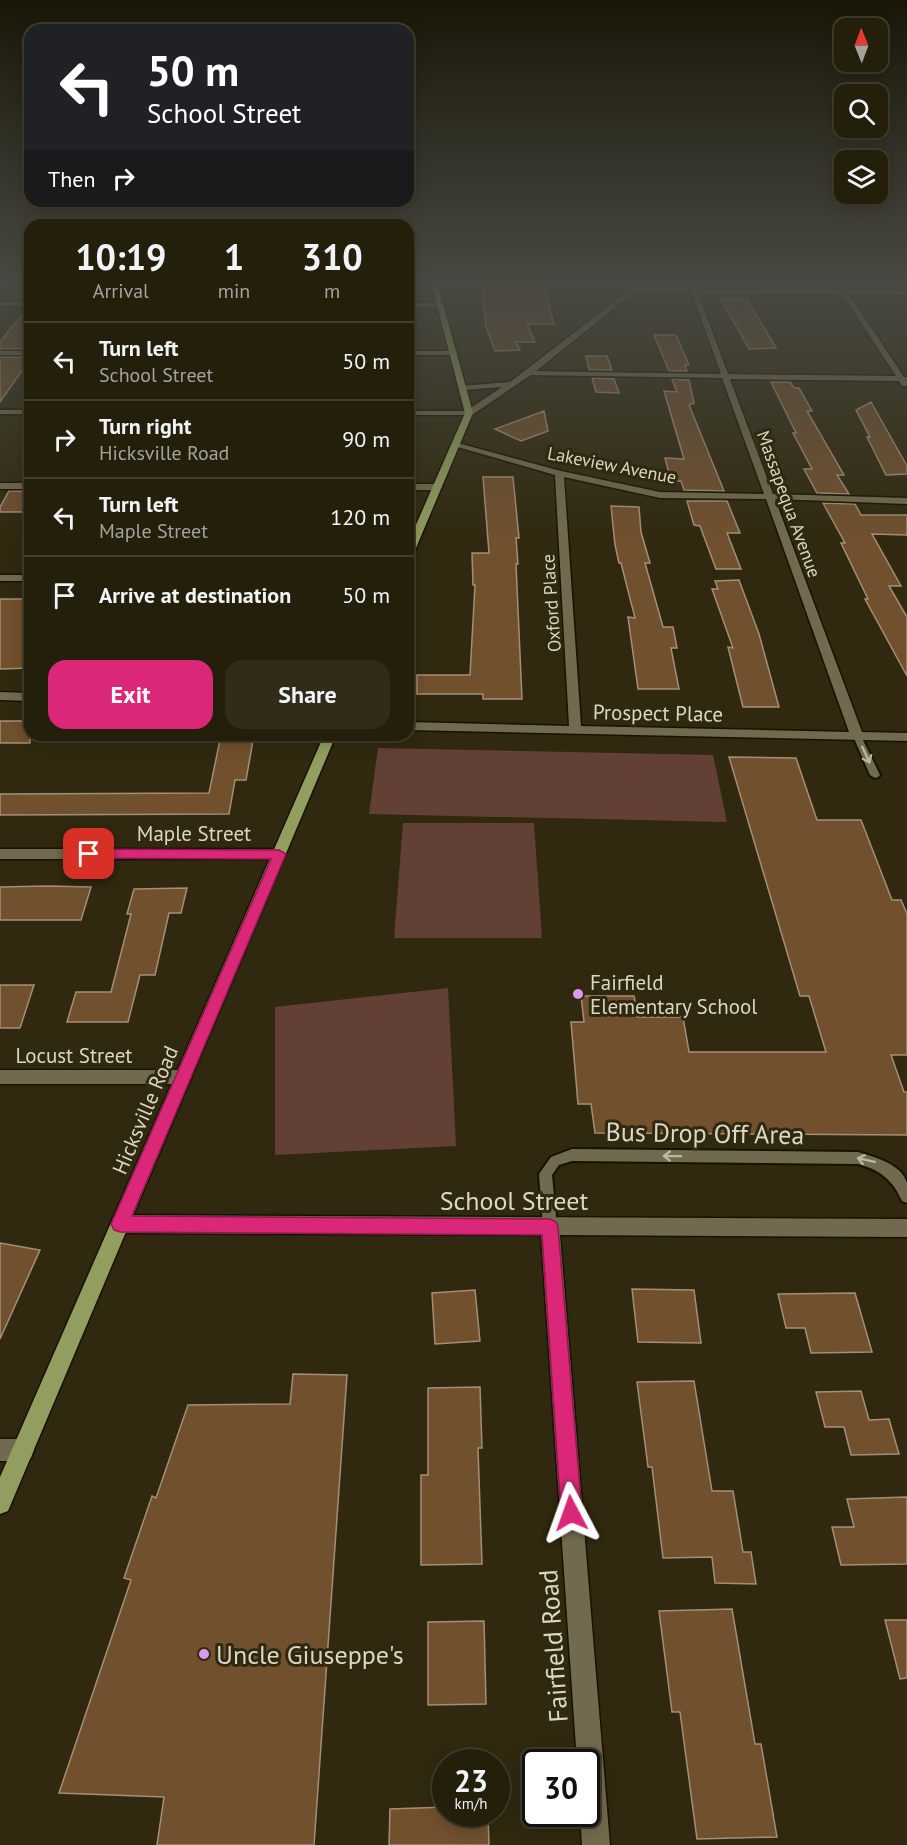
<!DOCTYPE html>
<style>
body{margin:0;font-family:"PT Sans",sans-serif;background:#302c19;color:#f1f3f6;height:100vh;display:flex;flex-direction:column;font-size:22px;white-space:nowrap}
*{box-sizing:border-box;margin:0}
p{font-size:20px;color:#a3a29d}
.icon{flex:none;width:33px;height:33px;fill:none;stroke:currentColor;stroke-width:2;stroke-linecap:round;stroke-linejoin:round}
.map{position:relative;flex:1;overflow:hidden}
.drawer{position:absolute;left:24px;top:219px;width:390px;height:522px;display:flex;flex-direction:column;background:#241f0b;border-radius:18px;box-shadow:0 3px 15px #0003,0 0 0 2px #413d2c}
.drawer>*{flex:none}
.guide{position:absolute;left:24px;top:24px;width:390px;height:183px;border-radius:18px;box-shadow:0 3px 15px #0003,0 0 0 2px #413d2c;background:#202124;color:#fff;overflow:hidden}
.needle{width:39px;rotate:359deg}
.fabs{position:absolute;left:834px;top:18px;display:grid;gap:12px}
.fabs a{display:grid;place-items:center;width:54px;height:54px;border-radius:12px;background:#241f0b;box-shadow:0 3px 15px #0003,0 0 0 2px #413d2c;font-size:30px}
.speed{position:absolute;left:432px;top:1749px;display:flex;gap:12px;font-size:30px;font-weight:700;text-align:center}
.speed>*{display:grid;place-content:center;width:78px;height:78px;border-radius:50%;background:#241f0b;box-shadow:0 3px 15px #0003,0 0 0 2px #413d2c;line-height:1}
.speed small{font-size:15px;font-weight:400}
.speed .limit{border:3px solid #111;border-radius:9px;background:#fff;color:#111}
.pin{position:absolute;display:grid;place-items:center;width:51px;height:51px;color:#fff;margin:-26px;border-radius:12px;box-shadow:0 3px 9px #0006}
.me{position:absolute;width:66px;margin:-33px;rotate:356deg;stroke-linejoin:round;filter:drop-shadow(0 0 4px #0008)}
.turn{display:flex;align-items:center;gap:21px;height:126px;padding:0 24px;font-size:27px}
.turn .icon{width:78px;height:78px;stroke-width:2.5}
.turn b{display:block;font-size:42px;line-height:51px}
.then{display:flex;align-items:center;height:57px;padding:0 24px;background:#0003;gap:12px;font-size:22px}
.eta{display:flex;justify-content:space-evenly;align-items:center;height:102px;text-align:center}
.eta b{font-size:36px;font-weight:700;line-height:42px}
.primary-button{display:flex;gap:12px;margin-top:auto;padding:12px 24px}
.primary-button a{flex:1;height:69px;border-radius:18px;background:#db2777;color:#fff;font-size:24px;font-weight:700;line-height:69px;text-align:center}
.primary-button a+a{background:#302c19;color:#f1f3f6}
ul{padding:0;list-style:none}
li{display:flex;align-items:center;gap:18px;height:78px;padding:0 24px;border-top:2px solid #413d2c}
li div{flex:1}
li b{display:block;font-size:22px}
li em{font-style:normal}
.map>svg:first-child{display:block}
.green{fill:#634035}
.building{fill:#70502d;stroke:#a58e78;stroke-width:1.5}
.lines{fill:none;stroke-linecap:round;stroke-linejoin:round}
.service-casing{stroke:#181200;stroke-width:4}
.minor-casing{stroke:#181200;stroke-width:3}
.secondary-casing{stroke:#181200;stroke-width:3}
.primary-casing{stroke:#181200;stroke-width:3}
.service{fill:#726a4e;fill-rule:evenodd}
.minor{fill:#726a4e;fill-rule:evenodd}
.secondary{fill:#726a4e;fill-rule:evenodd}
.primary{fill:#929e5f;fill-rule:evenodd}
.oneway{stroke:#bcb6a3}
.route{fill:#db2777;stroke:#8e194d;stroke-width:1.5}
.poi-dot{fill:#db99f5;stroke:#30290f;stroke-width:2}
.labels{text-anchor:middle;dominant-baseline:central;stroke-width:6;stroke-linejoin:round;paint-order:stroke}
.far-street-label{font-size:18px;fill:#dbd7c7;stroke:#30290f}
.street-label{font-size:21px;fill:#dbd7c7;stroke:#30290f}
.poi-label{font-size:21px;fill:#dbd7c7;stroke:#30290f;text-anchor:start}
.near-street-label{font-size:26px;fill:#dbd7c7;stroke:#30290f}
.near-poi-label{font-size:26px;fill:#dbd7c7;stroke:#30290f;text-anchor:start}
</style>
<div class="map">
<svg width="907" height="1845" viewBox="0 0 907 1845">
<rect width="100%" height="100%" fill="#30290f"/>
<path class="green" d="M378,748L713,755L727,822L369,814Z
M403,823H534L542,938H394Z
M448,988L456,1146L275,1155V1007Z"/>
<path class="building" d="M481,282H543L554,324H527L535,342H516L520,350L495,351L486,327Z
M721,299H747L776,348L749,349Z
M27,308H30V349H0V342Z
M654,335H676L689,365H685L687,371H669Z
M586,356H607L612,370H589Z
M0,357H30V372H21L0,402Z
M592,378L614,379L619,393L596,392Z
M672,379L689,380L694,403L689,405L724,491L684,490L681,481H671L665,458L684,459L664,391L677,392Z
M771,382H790L794,388H799L812,411H807L844,475H837L849,494L817,493L804,469H812L793,433H796Z
M871,402L907,466V474L886,475L867,437H870L856,410Z
M544,411L548,431L521,441L495,429Z
M483,477H513L519,538H516L518,564H516L522,699H483V694H417V675H470L475,585H473L472,553H489Z
M9,491H30V512H0V507Z
M687,501H727L740,533H727L741,569H716L700,526L694,525Z
M823,503L855,504L861,515H907V535L872,534L901,586H889L907,617V676L865,599H868L841,543H845Z
M611,506L639,507L641,532L650,563H645L663,627H673L677,648H671L679,689H638L628,617L635,618L621,563H619L615,545Z
M739,580L759,634L779,707H743L728,647L733,648L712,589H718L715,581Z
M0,599H30V668L0,669Z
M0,721H30V743H0Z
M221,735H254L246,780H235L229,814L0,815V794L209,793Z
M729,757L796,758L817,820H861L892,900H901L907,914V1055H891L904,1092H907V1135L595,1133L591,1104H578L571,1022H584L581,996H634L638,1017H683L689,1052H826L809,996H800Z
M47,886L91,887L81,920H0V887Z
M187,888L181,913H169L155,975H140L128,1022H67L76,992H111L131,914H127L134,889Z
M0,985H34L20,1028H0Z
M0,1243L40,1250L0,1339Z
M632,1289L694,1290L701,1343L638,1342Z
M475,1290L480,1341L435,1344L432,1293Z
M855,1293L872,1352L811,1353L805,1328H786L778,1294Z
M293,1374L347,1375L314,1845H157L164,1797L59,1793L131,1580L124,1578L152,1496L156,1498L188,1405L290,1404Z
M694,1381L712,1491H733L743,1552H751L756,1584L715,1583L712,1557L663,1558L652,1467H648L637,1382Z
M480,1387L482,1448H478L482,1564L421,1565V1475H428V1388Z
M861,1391L869,1420L889,1419L899,1454L851,1455L844,1427H825L816,1392Z
M907,1497V1564L841,1565L832,1527H854L847,1499Z
M732,1609L755,1744H761L777,1837L697,1839L680,1712H672L659,1611Z
M885,1620H907V1678L900,1679Z
M484,1621L486,1704L428,1705V1622Z
M446,1807V1814H488L489,1845H389L390,1809Z"/>
<g class="lines">
<defs>
<path id="service" d="M857,733L861,736L880,775L878,777L875,778L870,775L853,736Z
M572,1149L858,1152C874,1157 902,1164 907,1183C907,1189 907,1197 907,1203L902,1201C893,1180 880,1170 858,1164L572,1161L559,1165L552,1175L557,1227L555,1231L550,1233L545,1231L543,1227L539,1174L551,1157Z"/>
<path id="minor" d="M688,282H694L697,289L840,290L838,287L841,285L847,290L907,291V295L849,294L904,377H907V386H902L899,381L730,379L773,494L907,498V504L775,499L862,732L907,733V741L408,730V722L569,726L555,475L454,446V442L561,471L660,492L764,494L722,378L528,375L524,373L528,371L721,374L692,293L635,292L632,290L635,288L690,289ZM698,293L842,294L896,376L728,374ZM564,477L660,498L766,499L849,732L581,726Z
M0,302H30V306H0Z
M408,303H441L444,305L441,307H408Z
M0,351H30V355H0Z
M408,351H454L458,353L454,355H408Z
M0,410H30V414H0Z
M408,411H469L473,413L469,415H408Z
M0,483H30V489H0Z
M408,484H437L442,487L437,490H408Z
M0,575H30V581H0Z
M0,692L30,693V701L0,700Z
M0,849H279L286,854L279,859H0Z
M0,1070H183L189,1072L192,1077L189,1082L183,1084H0Z
M120,1215L907,1219V1237L560,1235L610,1845H582L580,1814H586V1762H577L541,1235L120,1233L113,1230L111,1224L113,1218Z
M0,1439H23L31,1442L34,1450L31,1458L23,1461H0Z"/>
<path id="secondary" d="M640,282H647L531,375L472,415H466V411L502,387L464,390H461V386L510,382Z"/>
<path id="primary" d="M431,282H437L473,413L413,555L408,558V543L465,413Z
M324,735H336L8,1511L0,1514V1477Z"/>
</defs>
<use href="#service" class="service-casing"/>
<use href="#minor" class="minor-casing"/>
<use href="#secondary" class="secondary-casing"/>
<use href="#primary" class="primary-casing"/>
<use href="#service" class="service"/>
<use href="#minor" class="minor"/>
<use href="#secondary" class="secondary"/>
<use href="#primary" class="primary"/>
</g>
<defs><path id="oneway-shaft" d="M-6 0H5M1.5-3L5.5 0L1.5 3" fill="none" stroke-width="1.6" stroke-linecap="round" stroke-linejoin="round" transform="scale(1.5)"/></defs>
<g class="oneway">
<use href="#oneway-shaft" transform="translate(866 755) rotate(65)"/>
<use href="#oneway-shaft" transform="translate(672 1156) rotate(-179)"/>
<use href="#oneway-shaft" transform="translate(866 1160) rotate(-168)"/>
</g>
<linearGradient id="sky" x2="0" y2="1"><stop stop-color="#1a1708"/><stop offset="0.52" stop-color="#484942"/><stop offset="1" stop-color="#484942" stop-opacity="0"/></linearGradient>
<rect width="907" height="541" fill="url(#sky)"/>
<path class="route" d="M89,849L279,850L286,854L132,1216L550,1219L556,1222L558,1227L582,1513L579,1520L571,1523L564,1520L561,1513L542,1235L120,1232L114,1230L111,1224L271,859L89,858L83,854Z"/>
<g class="poi-dot">
<circle cx="578" cy="994" r="6"/>
<circle cx="204" cy="1654" r="6"/>
</g>
<g class="labels">
<g class="far-street-label">
<text transform="translate(612 465) rotate(11)">Lakeview Avenue</text>
<text transform="translate(789 504) rotate(70)">Massapequa Avenue</text>
<text transform="translate(551 603) rotate(-94)">Oxford Place</text>
</g>
<g class="street-label">
<text transform="translate(658 713) rotate(1)">Prospect Place</text>
<text x="194" y="833">Maple Street</text>
<text x="74" y="1055">Locust Street</text>
<text transform="translate(145 1110) rotate(-67)">Hicksville Road</text>
</g>
<g class="poi-label">
<text x="590" y="982">Fairfield<tspan x="590" dy="24">Elementary School</tspan></text>
</g>
<g class="near-street-label">
<text transform="translate(705 1133) rotate(1)">Bus Drop Off Area</text>
<text x="514" y="1200">School Street</text>
<text transform="translate(553 1646) rotate(-94)">Fairfield Road</text>
</g>
<g class="near-poi-label">
<text x="216" y="1654">Uncle Giuseppe's</text>
</g>
</g>
</svg>
<div class="fabs">
<a><svg class="needle" viewBox="-14 -14 28 28"><path d="M0-13l5 13h-10z" fill="#e53935"/><path d="M0 13l5-13h-10z" fill="#a3a29d"/></svg></a>
<a><svg class="icon" aria-label="search" viewBox="0 0 24 24"><circle cx="10" cy="10" r="6"/><path d="M15 15l6 6"/></svg></a>
<a><svg class="icon" aria-label="layers" viewBox="0 0 24 24"><path d="M12 4l9 5-9 5-9-5zM3 14l9 5 9-5"/></svg></a>
</div>
<div class="speed"><div>23<small>km/h</small></div><div class="limit">30</div></div>
<div class="pin" style="left:89px;top:854px;background:#d93025"><svg class="icon" aria-label="arrive" viewBox="0 0 24 24"><path d="M6 21V4h12l-3 4 3 4H6"/></svg></div>
<svg class="me" style="left:571px;top:1513px" viewBox="-20 -20 40 40"><path d="M0-17L14 15 0 8-14 15z" fill="#db2777" stroke="#fff" stroke-width="4"/></svg>
<div class="guide">
<div class="turn"><svg class="icon" aria-label="left" viewBox="0 0 24 24"><path d="M17 20v-9H6M10 6l-5 5 5 5"/></svg><div><b>50 m</b>School Street</div></div>
<div class="then">Then<svg class="icon" aria-label="right" viewBox="0 0 24 24"><path d="M7 20v-9h11M14 6l5 5-5 5"/></svg></div>
</div>
<section class="drawer">
<div class="eta">
<div><b>10:19</b><p>Arrival</p></div>
<div><b>1</b><p>min</p></div>
<div><b>310</b><p>m</p></div>
</div>
<ul>
<li><svg class="icon" aria-label="left" viewBox="0 0 24 24"><path d="M17 20v-9H6M10 6l-5 5 5 5"/></svg><div><b>Turn left</b><p>School Street</p></div><em>50 m</em></li>
<li><svg class="icon" aria-label="right" viewBox="0 0 24 24"><path d="M7 20v-9h11M14 6l5 5-5 5"/></svg><div><b>Turn right</b><p>Hicksville Road</p></div><em>90 m</em></li>
<li><svg class="icon" aria-label="left" viewBox="0 0 24 24"><path d="M17 20v-9H6M10 6l-5 5 5 5"/></svg><div><b>Turn left</b><p>Maple Street</p></div><em>120 m</em></li>
<li><svg class="icon" aria-label="arrive" viewBox="0 0 24 24"><path d="M6 21V4h12l-3 4 3 4H6"/></svg><div><b>Arrive at destination</b></div><em>50 m</em></li>
</ul>
<div class="primary-button"><a>Exit</a><a>Share</a></div>
</section>
</div>
